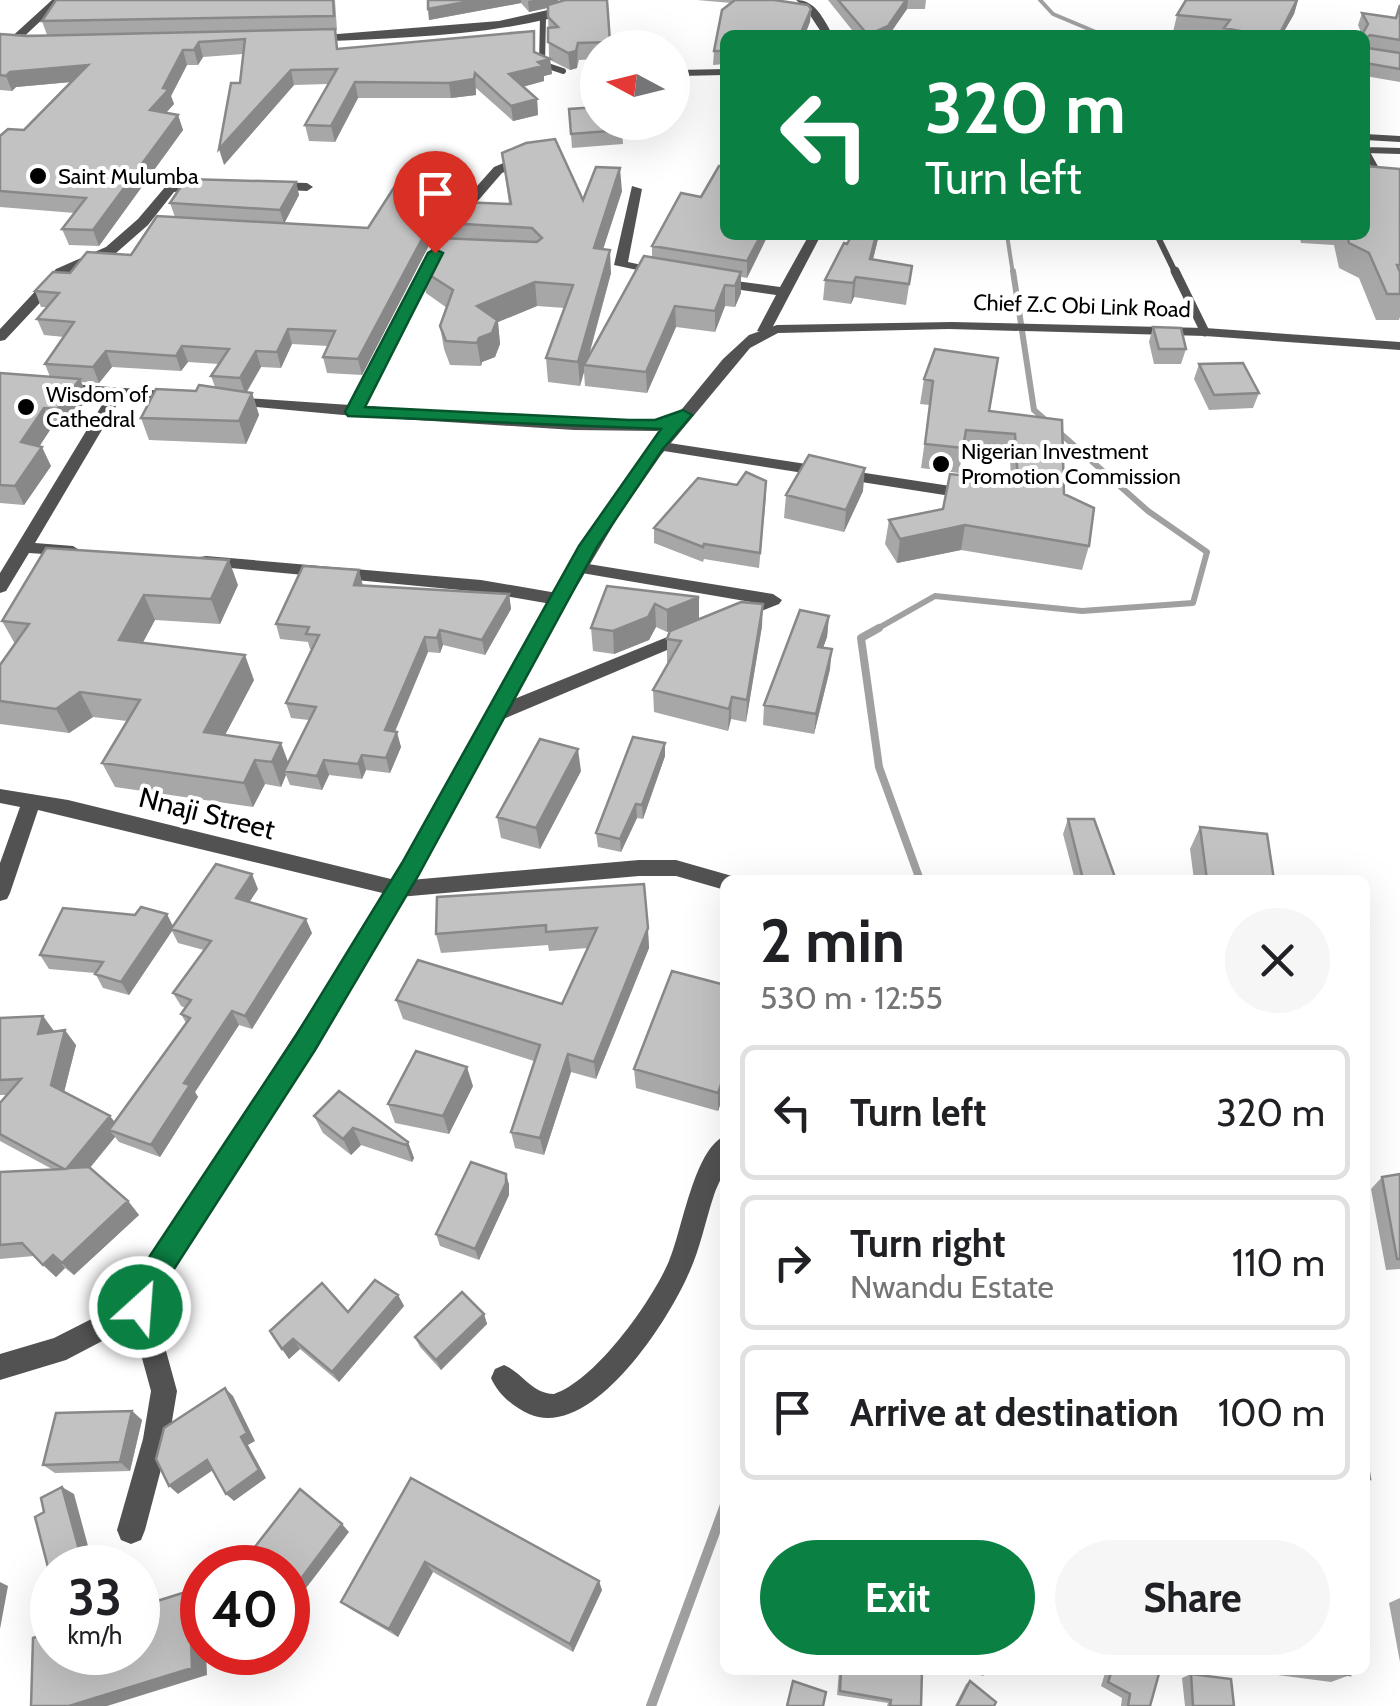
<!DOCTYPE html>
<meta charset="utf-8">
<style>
body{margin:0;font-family:Cabin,sans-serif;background:#f6f6f6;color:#202124;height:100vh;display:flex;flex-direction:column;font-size:38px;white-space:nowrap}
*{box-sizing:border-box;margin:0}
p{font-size:32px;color:#757577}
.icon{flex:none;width:55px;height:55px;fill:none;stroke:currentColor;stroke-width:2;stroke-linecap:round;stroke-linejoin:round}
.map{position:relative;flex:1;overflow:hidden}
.panel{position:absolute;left:720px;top:875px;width:650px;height:800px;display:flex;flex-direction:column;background:#fff;border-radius:15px;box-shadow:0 10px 40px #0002}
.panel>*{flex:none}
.guide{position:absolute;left:720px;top:30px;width:650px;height:210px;border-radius:15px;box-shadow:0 10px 40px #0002;background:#0b8043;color:#fff;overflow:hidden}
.needle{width:65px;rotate:277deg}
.buttons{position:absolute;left:580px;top:30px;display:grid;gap:20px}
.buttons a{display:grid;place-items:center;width:110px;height:110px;border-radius:50%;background:#fff;box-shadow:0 10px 40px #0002;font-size:50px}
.speed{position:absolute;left:30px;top:1545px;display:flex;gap:20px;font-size:50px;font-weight:700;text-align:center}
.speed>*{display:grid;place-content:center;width:130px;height:130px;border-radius:50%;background:#fff;box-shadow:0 10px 40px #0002;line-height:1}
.speed small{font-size:25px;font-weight:400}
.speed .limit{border:15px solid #d22;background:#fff;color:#111}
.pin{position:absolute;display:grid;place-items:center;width:85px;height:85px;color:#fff;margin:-102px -42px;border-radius:50% 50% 50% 0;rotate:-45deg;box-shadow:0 0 10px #0007}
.pin .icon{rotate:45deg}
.me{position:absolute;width:110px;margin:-55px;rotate:26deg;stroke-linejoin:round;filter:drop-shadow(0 0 8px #0008)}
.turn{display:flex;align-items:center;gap:35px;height:210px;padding:0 40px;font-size:45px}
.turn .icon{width:130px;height:130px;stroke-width:2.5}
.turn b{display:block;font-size:70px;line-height:85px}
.round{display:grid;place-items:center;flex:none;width:105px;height:105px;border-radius:52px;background:#f6f6f6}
.summary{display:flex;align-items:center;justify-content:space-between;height:170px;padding:0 40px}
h1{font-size:60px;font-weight:700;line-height:75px}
.cta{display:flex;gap:20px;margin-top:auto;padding:20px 40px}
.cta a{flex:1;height:115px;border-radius:60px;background:#0b8043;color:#fff;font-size:40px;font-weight:700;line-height:115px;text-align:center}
.cta a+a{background:#f6f6f6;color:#202124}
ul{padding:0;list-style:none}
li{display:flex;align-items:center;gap:30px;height:135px;margin:0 20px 15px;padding:0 20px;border:5px solid #e0e0e0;border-radius:15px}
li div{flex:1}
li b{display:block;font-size:38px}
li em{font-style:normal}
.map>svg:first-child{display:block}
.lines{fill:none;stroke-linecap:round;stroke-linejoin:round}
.stream-far3{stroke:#a0a0a0;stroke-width:4}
.stream-far2{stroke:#a0a0a0;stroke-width:6}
.stream-far1{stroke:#a0a0a0;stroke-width:8}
.stream{stroke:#a0a0a0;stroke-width:10}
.service-far1{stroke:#525252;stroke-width:6}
.service{stroke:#525252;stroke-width:9}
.minor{fill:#525252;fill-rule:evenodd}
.tertiary{fill:#525252;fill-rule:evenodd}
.wall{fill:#a7a7a7}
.shaded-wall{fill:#888}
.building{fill:#c2c2c2;stroke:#888;stroke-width:2.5}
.route{fill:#0b8043;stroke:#07532c;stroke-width:2.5}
.poi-dot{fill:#000;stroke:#fff;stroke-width:4}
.labels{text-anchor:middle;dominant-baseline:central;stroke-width:8;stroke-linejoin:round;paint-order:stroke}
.far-poi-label{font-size:22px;fill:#000;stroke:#fff;text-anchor:start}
.far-street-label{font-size:22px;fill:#000;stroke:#fff}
.street-label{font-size:28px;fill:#000;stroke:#fff}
</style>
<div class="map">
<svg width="1400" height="1706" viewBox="0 0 1400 1706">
<rect width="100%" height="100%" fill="#fff"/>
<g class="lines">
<path class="stream-far3" d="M1040,0L1053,14L1103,35
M1007,235L1013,274"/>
<path class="stream-far2" d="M875,630L935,596L1082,611L1193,603L1207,552L1148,511L1034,410L1013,271"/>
<path class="stream-far1" d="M879,628L861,638L879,767L920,880"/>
<path class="stream" d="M651,1706L725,1505"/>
<path class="service-far1" d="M543,17L542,64L563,71
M1365,137L1400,139
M1365,149L1376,169L1400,180
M1366,150L1400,151
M1157,235L1176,274"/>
<path class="service" d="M1175,271L1205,332"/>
<path class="minor" d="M52,0H63L15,45H7V41Z
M592,0H607C590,10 567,14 548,19C471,37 391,38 313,42L308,39L313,36L499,21Z
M796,0C816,0 823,19 833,35H823L806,9Z
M725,69V75L679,76L673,73L679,70Z
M525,154L531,158L529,161L502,173L457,225L365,406L574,420L655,421L683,411L690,415L688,418L657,431L574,430L354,416L226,404V398L231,397L350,405L446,221L494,167Z
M178,181H208L214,185L208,189L174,192L148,225L116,253L66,275L5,340L0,341V329L56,269L106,247L138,219L166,186Z
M272,182L307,183L313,187L307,191L268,189V183Z
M632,186L642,189L628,262L665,270V276L614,265Z
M809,235H821L769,334L757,331L776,295L713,286L706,282L713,278L780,287Z
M57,383L178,392L185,396L178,400L122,396L35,543L73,546L81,551L73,556L29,553L6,591L0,593V573L108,395L52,390V384Z
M656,441L970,489L978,494L970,499L651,449V443Z
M206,556L481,580L557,593L566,599L557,605L481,592L200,565V557Z
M576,562L773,594L782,600L779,604L738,620L732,618L729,614L751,602L570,571V563Z
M692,627L698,629L701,633L698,637L501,720H487L485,715L487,710Z
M0,789L68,800L399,881L639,860H676L732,876L734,880H725V890L676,876H639L399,897L38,810L10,893L7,899L0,901V863L20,807L0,803Z
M725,1136C725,1146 727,1157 725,1167C723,1176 717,1186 714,1195C705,1222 700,1250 688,1275C667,1323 591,1441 529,1414C513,1407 498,1394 491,1378L495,1369L504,1365C523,1373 531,1393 554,1394C596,1380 652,1301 669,1261C682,1232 694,1148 725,1136Z
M141,1294L150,1298L154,1307L177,1391L169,1439L145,1530L141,1540L131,1544L121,1540L117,1530L143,1439L151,1391L128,1307L132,1298Z"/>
<path class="tertiary" d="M952,322L1205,328L1400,342V350L1205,336L949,329L778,333L750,348L661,455L618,517L541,647L389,923L154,1296L150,1316L66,1360L0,1380V1354L54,1338L129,1300L133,1284L375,911L523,647L604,515L650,448L723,359L749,335L777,325Z"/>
</g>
<path class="wall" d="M57,0H335L337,30L335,31L338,49L536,52L549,59L548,8L529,12L521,3L429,20L428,0H558V2L607,0L610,48H598V59L579,60L577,68L570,70L550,60L552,74L544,76V81L523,87L537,99L538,115L513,121L476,88V95L451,98H358L335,142L309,141L305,125L328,84L294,85L224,165L240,83L243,54L203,57L198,65H187L171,96L174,104L166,113L178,115L183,130L99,246L69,245L62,229L75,213L0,207V136L24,130L71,82L16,87L12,91L0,90V34L47,35L42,21Z
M697,0H774L811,9L810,22L725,35V64L713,65L714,51L731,3Z
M828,0H926L925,9H907L889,35H856Z
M1298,0L1294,14L1282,35H1208L1173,32L1177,15Z
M1400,4V82L1365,76V35H1362L1358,25L1362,13L1395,18Z
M569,109L622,130L623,144L572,148Z
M502,153L583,200L622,191L603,249L611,273L589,356L652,257V246L768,235L747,278L741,277V293L735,307L725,306L715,332L676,327L647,393L585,386L584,372L580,386L548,382L546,358L565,308L537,306L498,322L500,344L495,357L482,362L481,366L450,365L444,349L440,326L447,308L426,293L422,270L449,238L447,223L509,204Z
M1400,169V317L1399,320H1376L1359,278L1339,268L1334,245L1301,243L1299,235H1365Z
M449,175L451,190L440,224L362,375L327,373L323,357L328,346L292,344L281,368L261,367L247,392L252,393L259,415L246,444L149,440L141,418L196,391L215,387L211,376L219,364L188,362L181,371L112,367L99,383L81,382L88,398L65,428L52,427L39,446L51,466L24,505L0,503V373L50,377L45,364L64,337L44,335L37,319L47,307H41L35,291L70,273L131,255L175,217L170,203L296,182L299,195L284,223L368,228Z
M852,235H879L873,259L912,266L906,305L854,297L851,304L823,300L825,280Z
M1153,327L1186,349L1181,364H1154L1149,342Z
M935,349L989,411L1062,420L1064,494L1089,546L1082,570L961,550L897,563L885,544L889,520L943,509L1011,480L1010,458L962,455L959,473L921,468L930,405L920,404L924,379Z
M1199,364L1259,393L1253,408L1209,410L1194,379Z
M863,491L844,532L784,518L786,495Z
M766,496L759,568L704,559L703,562L654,543V528Z
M46,548L238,585L220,624L155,620L142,643L254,680L225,735L288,762L309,720L291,718L286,703L312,649H310L308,642L280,639L276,624L363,585L509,594L511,609L485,655L443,645L440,653L428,652L395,732L401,747L390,773L366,770L362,779L329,775L322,790L290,785L286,775L281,787L265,784L253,807L115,787L102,763L127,721L93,717L69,733L0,724V665L15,644L2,621Z
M607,586L699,597V619L762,626L746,722L731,719L728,731L654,712L653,690L669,662H667V639L670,631L667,632L656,627L649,640L614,654L593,651L591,628Z
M829,616L827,637L823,648L830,669L814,734L763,725L764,705Z
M665,743V756L643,819L637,818L621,852L598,847L596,833Z
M581,771L540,849L501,838L497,817Z
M1068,819L1116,880H1075L1063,834Z
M1200,827L1274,880H1194L1190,849Z
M644,884L649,948L596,1079L571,1072L544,1155L515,1148L511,1132L534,1061L403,1019L396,1000L562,1004L588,948L549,951L548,945L441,953L436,934Z
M258,889L249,902L312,933L252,1029L239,1025L195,1092L198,1097L160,1157L119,1142L115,1137L90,1168L128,1201L139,1215L74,1275L65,1268L56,1277L34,1256L0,1259V1172L52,1169L0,1141V1103L7,1095H0V1018L43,1016L53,1032L76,1045L64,1092L115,1122L186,1023L181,1014L185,1008L181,1006L173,993L204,950L178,943L172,931L129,995L103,988L95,973L49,969L40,955L173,926Z
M725,985V1090L718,1111L636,1088L634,1069Z
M473,1086L449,1134L395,1123L388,1104Z
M314,1116L408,1142L414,1158L412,1162L361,1145L351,1155L323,1133Z
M506,1174L509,1185V1195L479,1260L440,1246L436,1234Z
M1400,1174V1269L1386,1270L1371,1189L1382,1177Z
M398,1295L404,1306L339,1382L300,1349L289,1359L270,1331L348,1312Z
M484,1314L487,1324L441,1370L420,1347L415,1337Z
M132,1411L142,1420L130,1471L55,1473L43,1465Z
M411,1478L602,1590L573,1652L433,1572L398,1637L352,1610L341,1602Z
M1400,1598V1662L1389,1603Z
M839,1670H922L921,1706H887L888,1703L837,1695Z
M968,1670H989L983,1676Z
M1106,1670H1160L1150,1706H1121L1122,1698L1101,1686Z
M1240,1670H1349L1350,1675L1331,1682Z
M1191,1674L1234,1706H1185L1182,1678Z
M970,1681L994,1706H955L966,1684Z"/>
<path class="shaded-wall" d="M476,0H521V3L429,20L428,9Z
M533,0H558L559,5L529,12L528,1Z
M906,0H908L907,9L889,35H868Z
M1298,0L1294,14L1282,35H1279Z
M811,9L810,22L805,35H800Z
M199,42L203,57L198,65L194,50Z
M578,43L577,68L570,70L568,53Z
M183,50L187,65L171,96L174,104L155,125L150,110Z
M550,59L552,74L544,76V81L510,90L509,74L538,62Z
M88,65L93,80L16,87L12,91L6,76L10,72Z
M291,70L294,85L224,165L219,149Z
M475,73L476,95L451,98L449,83Z
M355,82L358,98L335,142L331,126Z
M537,99L538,115L513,121L511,106Z
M178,115L183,130L99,246L93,230Z
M620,168L622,191L596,271L594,248Z
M449,175L451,190L440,224L362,375L358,359Z
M296,182L299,195L284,224L280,210Z
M761,235H768L747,278V261Z
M876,235H879L868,279L870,259Z
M610,250L611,273L586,365H584V372L580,386L578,362Z
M741,272V293L735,307V286Z
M856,277L854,297L851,304L853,283Z
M535,282L537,306L498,322L500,344L495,357L482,362L481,366L477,343L479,338L477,306Z
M725,285V306L715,332V311Z
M675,306L676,327L647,393L646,372Z
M288,329L292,344L281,368L277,352Z
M182,346L188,362L181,371L176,356Z
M106,351L112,367L99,383L93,367Z
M256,351L261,367L245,394L240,378Z
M80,379L88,398L65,428L57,409Z
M252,393L259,415L246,444L239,421Z
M44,408L52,427L30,461L21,442Z
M42,447L51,466L24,505L15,486Z
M865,468L863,491L844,532L846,510Z
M965,525L961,550L897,563L900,539Z
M229,560L238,585L220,624L211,599Z
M359,570L363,586L354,585Z
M509,594L511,609L485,655L482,640Z
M144,595L155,620L131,665L119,640Z
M699,597V619L667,632V610Z
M655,604L656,627L649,640L614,654L613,631Z
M763,604L762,626L746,722L747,700Z
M829,616L827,637L816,667L818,647Z
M440,630L443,645L440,653L437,638Z
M425,637L428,652L389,745L385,730Z
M832,649L830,669L814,734L816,714Z
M245,655L254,680L214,756L204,732Z
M80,692L93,717L69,733L56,709Z
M732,697L731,719L728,731L729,709Z
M397,732L401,747L390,773L386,758Z
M281,743L290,767L284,771L286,775L281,787L272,762Z
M665,743V756L643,819L642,805Z
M578,749L581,771L540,849L536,828Z
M362,755L366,770L362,779L358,764Z
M255,760L265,784L253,807L244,783Z
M324,760L329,775L322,790L317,776Z
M636,804L637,818L621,852L620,839Z
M252,874L258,889L243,912L236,898Z
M167,914L174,928L129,995L121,982Z
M306,919L312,933L252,1029L245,1016Z
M648,928L649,948L596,1079L594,1062Z
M232,1011L239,1025L195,1092L198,1097L160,1157L151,1145L184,1083Z
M43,1016L54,1031L49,1049L38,1034Z
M65,1030L76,1045L62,1100L51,1085Z
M568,1054L571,1072L544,1155L540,1138Z
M467,1067L473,1086L449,1134L443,1116Z
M725,1073V1090L718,1111V1093Z
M110,1116L121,1130H109L115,1137L78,1182L67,1168Z
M353,1128L361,1145L351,1155L343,1139Z
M408,1142L414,1158L412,1162L406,1145Z
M506,1174L509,1185V1195L479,1260L475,1249Z
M128,1201L139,1215L74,1275L62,1263Z
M53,1255L65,1268L56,1277L43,1265Z
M398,1295L404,1306L339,1382L332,1372Z
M484,1314L487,1324L441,1370L436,1360Z
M293,1339L300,1349L289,1359L282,1349Z
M225,1388L233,1396L255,1441L248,1445L266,1478L234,1501L226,1494Z
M132,1411L142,1420L130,1471L120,1462Z
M207,1460L216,1468L178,1494L169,1486Z
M62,1487L74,1494L94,1568H84Z
M342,1524L349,1532L290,1609L288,1607V1596Z
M425,1562L433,1572L398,1637L389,1629Z
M599,1581L602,1590L573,1652L570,1644Z
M0,1582L8,1586L0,1629Z
M189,1591L202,1600V1652H206L207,1675L107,1706H69Z"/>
<path class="building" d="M56,0H333L334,16L42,21Z
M428,0H476L428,9Z
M565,0H607L610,42L578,43L576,51L568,53L548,42V28L558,27L548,17V5Z
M735,0H774L808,5L811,9L800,35H725V51H714L722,10Z
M838,0H906L888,26L868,35Z
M1186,0H1297L1279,35H1262L1224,28L1230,20L1177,15Z
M1400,5V40L1370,35L1365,39V35H1362L1368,24L1362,13L1396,18Z
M335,29L337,49L534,31V52L550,59L538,62L543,66L509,74L537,99L511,106L475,73L474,79L449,83L355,82L331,126L305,125L337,69L291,70L219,149L231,83H240L245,39L199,42L194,50H183L163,88L169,89L150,110L178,115L93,230L62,229L86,198L0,191V136L8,129L24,130L88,65L10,72L6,76L0,75V34L27,36Z
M1365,44L1368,48L1400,53V69L1365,63Z
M598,107V122H619L622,130L571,134L569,109Z
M555,139L583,200L596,167L620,168L594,248L610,250L578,362L546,358L573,285L535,282L477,306L497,320L492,333L479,338L477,343L446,341L440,326L453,290L422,270L439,238L537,242L542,238L532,228L447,223L459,202L511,204L502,153L526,143Z
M719,166L725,167V235H761L747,261L652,246L681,193L701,197Z
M1365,166L1400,169V265H1397L1400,272V294H1387L1369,253L1349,243L1347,235H1365Z
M404,172L449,175L438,209L358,359L323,357L335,331L288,329L277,352L256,351L240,378L211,376L229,349L182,346L176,356L106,351L93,367L45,364L74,322L37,319L59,293L35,291L53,272L70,273L87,252L131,255L157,216L368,228Z
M186,179L296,182L280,210L170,203Z
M852,235H876L870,259L912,266L909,284L856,277L853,283L825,280L844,243L847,244Z
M644,256L741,272L735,286L725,285L715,311L675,306L646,372L584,365Z
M1153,327L1181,328L1186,349H1159Z
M935,349L998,358L989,411L1062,420L1064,494L1094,508L1089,546L965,525L900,539L889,520L943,509L950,474L1018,481L1015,434L966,430L963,448L925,444L933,381L924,379Z
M1243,363L1259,393L1214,395L1199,364Z
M0,373L80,379L57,409L44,408L21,442L42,447L15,486L0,485Z
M199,385L252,393L239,421L141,418L156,389L196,391Z
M809,455L865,468L846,510L786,495Z
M746,472L766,481L760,553L704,544L703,547L654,528L698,478L737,485Z
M46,548L229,560L211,599L144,595L119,640L245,655L204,732L281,743L272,762L255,760L244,783L102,763L140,700L80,692L56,709L0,701V665L29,624L2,621Z
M303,566L359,570L354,585L509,594L482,640L440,630L437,638L425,637L385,730L397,732L386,758L362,755L358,764L324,760L317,776L284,771L316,707L286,703L319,635L306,634L309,627L276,624Z
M607,586L699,597L667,610L655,604L648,617L613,631L591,628Z
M741,602L763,604L747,700L732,697L729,709L653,690L681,641L667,639L670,631Z
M800,610L829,616L818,647L832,649L816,714L764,705Z
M633,737L665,743L642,805L636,804L620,839L596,833Z
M540,739L578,749L536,828L497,817Z
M1068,819H1094L1116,880L1083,879Z
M1200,827L1267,834L1274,880H1207Z
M216,864L252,874L236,898L306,919L245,1016L232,1011L184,1083L190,1085L151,1145L109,1130L190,1018L181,1014L191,1000L173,993L211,941L171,929Z
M644,884L648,928L594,1062L568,1054L540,1138L511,1132L540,1045L396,1000L418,960L562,1004L597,928L546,932V925L436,934L437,897Z
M141,907L167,914L121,982L95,974L103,962L40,955L63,908L135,915Z
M672,971L725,985V1073L718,1093L634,1069Z
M43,1016L38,1034L65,1030L51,1085L110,1116L67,1168L89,1167L128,1201L62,1263L53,1255L43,1265L22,1243L0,1245V1172L64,1169L0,1134V1103L21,1079L0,1080V1018Z
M416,1051L467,1067L443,1116L388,1104Z
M339,1091L408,1142L406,1145L353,1128L343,1139L314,1116Z
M471,1162L506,1174V1183L475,1249L436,1234Z
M1400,1174V1259H1397L1382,1177Z
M375,1280L398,1295L332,1372L293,1339L282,1349L270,1331L322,1283L348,1312Z
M462,1292L484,1314L436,1360L415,1337Z
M225,1388L247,1433L241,1437L259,1470L226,1494L207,1460L169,1486L156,1459L164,1428Z
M132,1411L120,1462L43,1465L56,1413Z
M1365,1447L1370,1479L1365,1478Z
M411,1478L599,1581L570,1644L425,1562L389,1629L341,1602Z
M62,1487L84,1568H59L58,1566L49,1571L35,1517L44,1512L41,1498Z
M300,1489L342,1524L288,1596V1568H242L240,1566Z
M189,1591L192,1668L69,1706H31L33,1638L52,1632V1652H138V1607Z
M841,1670H922L921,1706H890L891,1700L840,1691Z
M1112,1670H1160L1150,1706H1128L1130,1694L1108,1682Z
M1312,1670H1349L1350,1675Z
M1191,1674L1231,1679L1234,1706H1193Z
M793,1681L826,1692L823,1706H787Z
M970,1681L996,1702L994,1706H957Z"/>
<path class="route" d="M435,249L443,253L365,407L629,420H655L683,410L692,415L662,450L597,547L418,876L315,1050L156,1297L151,1317L140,1321L130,1317L126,1307L132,1283L297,1034L402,863L579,546L661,429L348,416L345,412L428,253Z"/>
<g class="poi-dot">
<circle cx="38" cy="176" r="10"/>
<circle cx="26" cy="407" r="10"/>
<circle cx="941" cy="464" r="10"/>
</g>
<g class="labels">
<g class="far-poi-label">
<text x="58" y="176">Saint Mulumba</text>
<text x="46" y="394">Wisdom of<tspan x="46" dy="25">Cathedral</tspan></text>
<text x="961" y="451">Nigerian Investment<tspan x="961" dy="25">Promotion Commission</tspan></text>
</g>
<g class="far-street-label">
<text transform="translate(1082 306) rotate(2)">Chief Z.C Obi Link Road</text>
</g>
<g class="street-label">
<text transform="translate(207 813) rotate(14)">Nnaji Street</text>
</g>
</g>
</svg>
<div class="buttons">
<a><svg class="needle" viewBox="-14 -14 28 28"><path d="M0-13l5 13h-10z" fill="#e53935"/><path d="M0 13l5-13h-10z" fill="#757577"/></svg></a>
</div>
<div class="speed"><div>33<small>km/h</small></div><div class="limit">40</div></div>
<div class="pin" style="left:435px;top:253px;background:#d93025"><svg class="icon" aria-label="arrive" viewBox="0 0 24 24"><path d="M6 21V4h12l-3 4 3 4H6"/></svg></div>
<svg class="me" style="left:140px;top:1307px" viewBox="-20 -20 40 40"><circle r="17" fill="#0b8043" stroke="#fff" stroke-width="3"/><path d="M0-11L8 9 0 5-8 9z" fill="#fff"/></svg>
<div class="guide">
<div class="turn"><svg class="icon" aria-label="left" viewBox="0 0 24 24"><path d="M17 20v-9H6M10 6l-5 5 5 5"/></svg><div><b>320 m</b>Turn left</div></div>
</div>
<section class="panel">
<div class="summary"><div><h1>2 min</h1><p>530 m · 12:55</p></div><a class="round"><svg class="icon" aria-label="close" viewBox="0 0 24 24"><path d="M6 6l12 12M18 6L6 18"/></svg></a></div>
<ul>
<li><svg class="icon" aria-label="left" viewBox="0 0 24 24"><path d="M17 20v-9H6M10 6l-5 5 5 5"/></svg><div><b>Turn left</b></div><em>320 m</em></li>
<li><svg class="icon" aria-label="right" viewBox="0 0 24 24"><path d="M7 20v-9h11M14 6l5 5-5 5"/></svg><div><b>Turn right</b><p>Nwandu Estate</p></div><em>110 m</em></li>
<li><svg class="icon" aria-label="arrive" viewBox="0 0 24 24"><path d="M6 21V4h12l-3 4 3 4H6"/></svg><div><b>Arrive at destination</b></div><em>100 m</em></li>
</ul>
<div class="cta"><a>Exit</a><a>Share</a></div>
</section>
</div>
